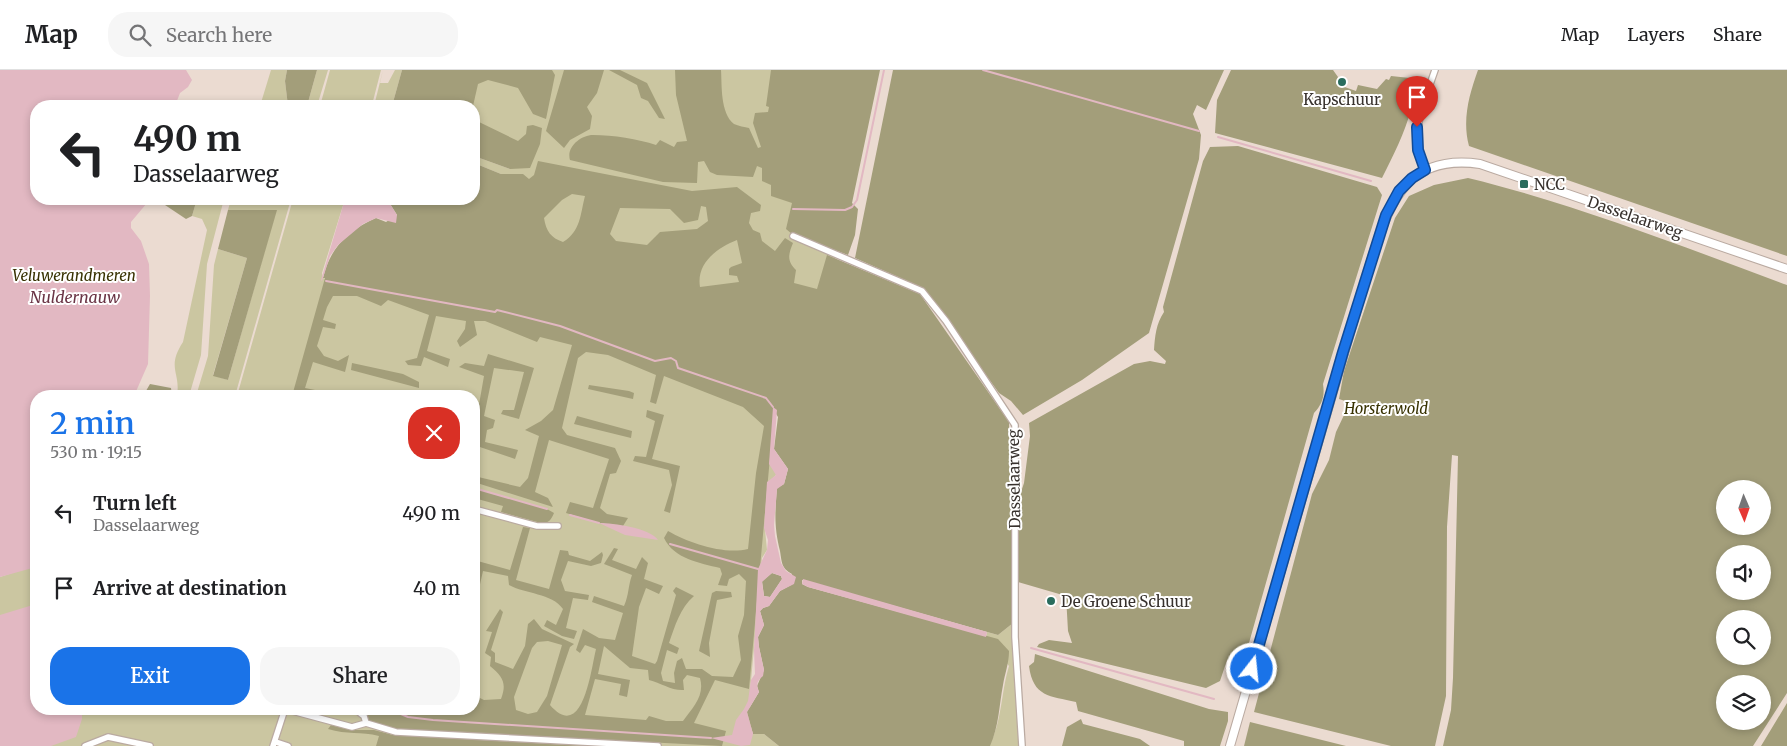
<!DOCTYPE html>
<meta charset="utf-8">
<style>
body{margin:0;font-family:Merriweather,serif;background:#f6f6f6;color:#202124;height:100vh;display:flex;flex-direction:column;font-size:19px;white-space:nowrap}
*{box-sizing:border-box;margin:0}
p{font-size:16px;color:#757577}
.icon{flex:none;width:28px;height:28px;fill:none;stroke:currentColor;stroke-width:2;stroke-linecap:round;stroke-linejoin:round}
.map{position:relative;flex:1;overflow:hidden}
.side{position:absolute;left:30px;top:320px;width:450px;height:325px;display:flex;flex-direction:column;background:#fff;border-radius:20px;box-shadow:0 2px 8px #0003}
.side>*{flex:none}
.hud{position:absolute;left:30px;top:30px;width:450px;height:105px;border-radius:20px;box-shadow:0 2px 8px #0003;background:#fff;color:#202124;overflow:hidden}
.needle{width:32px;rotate:178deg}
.tools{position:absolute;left:1716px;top:410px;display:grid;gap:10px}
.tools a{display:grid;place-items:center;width:55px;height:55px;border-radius:50%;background:#fff;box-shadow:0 2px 8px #0003;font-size:25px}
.pin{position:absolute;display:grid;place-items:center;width:42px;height:42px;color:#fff;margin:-51px -21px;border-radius:50% 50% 50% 0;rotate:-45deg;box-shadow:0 0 5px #0007}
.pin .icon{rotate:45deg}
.me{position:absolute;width:55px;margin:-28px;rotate:16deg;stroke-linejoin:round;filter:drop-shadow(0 0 4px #0008)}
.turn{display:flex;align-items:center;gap:18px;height:105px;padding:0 20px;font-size:22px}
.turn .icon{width:65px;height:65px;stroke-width:2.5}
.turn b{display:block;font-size:35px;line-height:42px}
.round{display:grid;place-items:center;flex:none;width:52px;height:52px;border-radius:20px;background:#f6f6f6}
.summary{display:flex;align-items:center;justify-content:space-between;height:85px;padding:0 20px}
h1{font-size:30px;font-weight:600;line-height:38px;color:#1a73e8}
.action{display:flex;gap:10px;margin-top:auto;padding:10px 20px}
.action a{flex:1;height:58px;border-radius:20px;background:#1a73e8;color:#fff;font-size:20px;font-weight:600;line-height:58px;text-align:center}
.action a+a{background:#f6f6f6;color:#202124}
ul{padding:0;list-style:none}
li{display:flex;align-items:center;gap:15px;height:75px;padding:0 20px}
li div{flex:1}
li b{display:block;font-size:19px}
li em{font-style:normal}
header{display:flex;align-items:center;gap:30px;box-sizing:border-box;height:70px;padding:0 25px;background:#fff;border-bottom:1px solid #e0e0e0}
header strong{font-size:24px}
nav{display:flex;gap:28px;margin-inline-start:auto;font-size:18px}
.search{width:350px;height:45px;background:#f6f6f6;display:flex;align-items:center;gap:12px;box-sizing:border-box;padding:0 18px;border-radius:20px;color:#757577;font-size:19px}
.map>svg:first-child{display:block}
.green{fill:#cbc6a1}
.forest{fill:#a39e7a;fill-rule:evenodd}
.water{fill:#e2b8c2;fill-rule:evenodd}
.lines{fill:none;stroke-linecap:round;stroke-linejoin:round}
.stream{stroke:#e2b8c2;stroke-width:2}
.street-casing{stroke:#baaaa1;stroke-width:8}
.secondary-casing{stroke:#baaaa1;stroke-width:10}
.street{stroke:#fff;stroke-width:5.5}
.secondary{stroke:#fff;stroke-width:8}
.route-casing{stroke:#114b97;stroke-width:12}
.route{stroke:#1a73e8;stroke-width:9}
.poi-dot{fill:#296c5d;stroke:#fff;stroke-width:2}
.labels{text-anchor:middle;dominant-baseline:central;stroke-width:4;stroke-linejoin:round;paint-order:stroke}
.poi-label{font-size:15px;fill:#37312d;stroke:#fff;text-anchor:start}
.street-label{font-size:15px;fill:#37312d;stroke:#fff}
.park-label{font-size:15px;font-style:italic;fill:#383202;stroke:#fff}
.water-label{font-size:16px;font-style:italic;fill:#6a3445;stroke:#fff}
</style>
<header>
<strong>Map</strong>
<div class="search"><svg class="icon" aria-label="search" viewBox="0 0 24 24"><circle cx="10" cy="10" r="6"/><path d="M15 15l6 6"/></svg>Search here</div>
<nav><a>Map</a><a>Layers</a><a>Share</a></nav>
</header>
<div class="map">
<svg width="1787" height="676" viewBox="0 0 1787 676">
<rect width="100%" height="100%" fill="#ebdbd1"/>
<path class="green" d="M271,0H287L285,11L288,36H260Z
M317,0H328L317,36H307Z
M330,0H381L373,31L375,32L383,0L380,13H388L395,0H402L392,36H320Z
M475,0H790L842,172L809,255L527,167L501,104L474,93V86L510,99L474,54V36H464Z
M197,129H224L207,194L201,285L189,326H177C181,302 166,298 183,272L207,160L202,149L192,146Z
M231,129H291L235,326H196L208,286L214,195L218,179L247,188L213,305L228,310L276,141L228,140Z
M293,129H345L322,203L323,208L655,291L671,288L676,291L678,298L766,332L776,405L771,410L765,460L767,480L762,488L749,633L752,664H764L779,676H0V507L36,495V639H474V326H237Z
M1013,553L1019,672L1018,676H989C1002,653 1001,622 1009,596L986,567L987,562L998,565Z"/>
<path class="forest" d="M287,0H317L307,36H288L285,11Z
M402,0H552L555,5L546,49L533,44L518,18L488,10L478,14L473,36H392Z
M564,0H604L597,23L587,37L592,46L590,59L570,70L564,78L546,61Z
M609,0H620L647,13L665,49L659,48L648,31L641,28L637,15Z
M675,0H721C722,15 720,43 734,54C738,56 745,57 749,58L758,78L761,77L753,53L755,43L768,42L769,37L766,36L771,0H880L852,133L858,139L855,165L848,185L792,164L786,159L792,133L771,126V115L762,111V98L757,96L753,107L717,105L710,102L704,91L698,92L697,113L663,112L570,90C566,77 581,65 593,65C613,65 638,69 656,75L660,70L674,77L677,72L687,71L676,25Z
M893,0H1224L1206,40L1197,35L1193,44L1201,65L1199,89L1149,263L1082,310L1023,345L1011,331L999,323L923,218L855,188Z
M1231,0H1333L1338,7L1336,14L1356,21L1358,15L1377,19L1386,9L1389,10L1391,6L1410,8C1408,19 1413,30 1411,39C1405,63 1393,86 1382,108L1215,63L1217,30Z
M1478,0H1787V186L1469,76C1462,50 1469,25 1478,0Z
M474,46L479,52L518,71L526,64L527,56L533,55L542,58L540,74L530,98L510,99L474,86Z
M1238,76L1377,117L1382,125L1323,314C1325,327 1322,334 1314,343L1247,580L1227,590L1220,611L1206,618L1037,577L1039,574L1049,570L1072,573L1068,561L1066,526L1018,512L1017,434L1024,413L1030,366L1029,353L1134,294L1150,291L1165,294L1166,291L1154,280C1155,266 1156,254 1164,242L1163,237L1203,91L1210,77Z
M538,91L692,121L737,117L761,135L760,141L751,143L749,153L753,160L760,163L762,171L775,181L785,168L793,173C788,185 787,191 796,200L794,213L817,219L827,185L920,224L1009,352L1013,553L998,565L802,510V514L808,517L998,569L1009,581C1009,593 1005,603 1003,615C999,636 999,656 990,676H779L764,664H753L747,642L759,622L757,616L764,600L759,577L758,567L764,555L760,541L763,538L769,536L780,521L791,515L792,504C781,498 782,492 780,481C774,456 775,444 777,418L784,414L788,399L774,379L778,347L773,339L774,343L749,619L715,610L694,653L726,661L722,676L395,659L370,651L360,639H474V625L484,630L501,629C507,613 503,607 490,596L491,587L485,583L492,562L486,561L500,539L503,542L491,580L495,583V592L513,599L525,576L528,554L534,549L542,559L574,574L570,577L550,635C583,673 591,599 596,579L585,575L580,583L576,580L583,559L599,568L615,570L623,543L592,532L594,526L624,536C629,525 628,516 632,505L604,494L614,478L618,479L612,490L636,499L642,487L648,493L644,509L663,516L659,524L646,518L639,537L632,586L655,594L657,591L676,525L673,521L676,517L694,526C680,538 675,556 669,573L679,578L677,584L667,580L661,603L663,611L675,613L674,603L677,591L682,588L686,599H702L712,606L733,607L741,590L738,566L744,545L746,511L739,504L729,509L727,516L718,515L722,504L720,498C700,493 674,489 664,468L668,461C689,473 724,485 748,479L756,403L764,356L743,337L664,306L656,334L650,332L656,305L608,285L586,282L578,288L562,358L567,365L615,378L621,391L616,403L610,404L600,438L607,444L628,448L623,456L599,453L566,443L570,432L593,438L609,389L549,370L535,422L548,428L553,437L474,412V406L520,417L528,408L539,366L525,360L541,351L553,340L572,275L540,267L537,272L485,251H474L477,265L460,277L457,271L465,259L466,251L436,246L427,281L450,289L448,297L424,287L421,296L408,295L405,291L417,288L429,245L388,230L381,236L357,226H333L327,237L323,250L336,254L335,259L323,257L317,276L324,286L338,291L349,285L345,302L313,292L305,318L325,322V326H292L325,208H323C330,178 348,160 376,148L386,152L397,145L387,129H474V93L501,104H523L529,109L534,105ZM572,124L585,126C580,145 581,161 563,172C551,168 546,161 544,148L562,130ZM701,136L706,137L708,151L697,159L660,162L647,175L616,171L610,164L620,138L670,139L684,153L698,150ZM737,170L742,193L731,197L729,199V205L737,206L739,212L700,217C696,193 717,178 737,170ZM548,571L562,575L547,626L537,642L528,644L516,640L514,627L532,578L537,572ZM604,576L630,598L648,600L649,610C661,613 672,621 684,620L683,610L687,605L700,608C705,626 693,637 683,651H666L649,646L646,650L585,645L595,609L621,614L619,625L627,627L630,610L598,604Z
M1468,108C1575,134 1684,177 1787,215V623L1753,676H1443L1451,640L1453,608L1458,386L1452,385L1447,457L1446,626L1435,676H1391L1254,642L1312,424L1329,390L1336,362L1345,343L1360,344L1363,337L1339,329L1344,301L1395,148L1409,126L1434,115ZM1725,419H1762V456H1725ZM1725,484H1762V521H1725ZM1725,549H1762V586H1725ZM1725,614H1762V651H1725Z
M163,129H197L192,146L186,149L162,133Z
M228,140H277L228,310L213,306L247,188L218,179Z
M488,284L534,298L519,349L501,344L503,340H514L524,302L494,298L484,346L495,350L493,358L487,360L485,372L518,380L515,389L474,375L476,362L474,361V352L479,353L477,346L484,306L459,297L465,293L484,296Z
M352,293L403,304L419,312V318L351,300Z
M150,314L171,318L172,326H143Z
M589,315L629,321L634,323L633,329L588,319Z
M647,340L664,345L652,389L680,396L670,443L664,441L672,415L669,400L633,391L635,386L646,387L655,351L646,347Z
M577,346L632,361L631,368L574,354Z
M474,418L547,439L554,443C551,450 549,453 541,453L501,442L503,436L474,428Z
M523,457L530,458L516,510L549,519L560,480L568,481L569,485L590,491L602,482L603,485L601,493L591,496L568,491L561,510L565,521L589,525L588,530L573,528L566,558L577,561L574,569L562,566L544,556L547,550L556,555L563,539C552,523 525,524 509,515L508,506L483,501L474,541V490L510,500Z
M772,503L781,506L782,509L770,527L764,526L762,511Z
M716,521L731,522L732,527L717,530L709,573L710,587L699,581L712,523Z
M1035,584L1209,639L1228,642V651L1220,676H1184V671L1078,641L1076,632C1050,626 1033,627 1029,596L1034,592Z
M1787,633V676H1761Z
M1081,649L1083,654L1140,669L1150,676H1062L1067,657Z
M1250,652L1346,676H1244Z
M331,655L350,660H374L393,665L586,676H376L379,666C361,661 347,665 328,659Z"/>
<path class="water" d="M0,0H186L192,10L188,17L180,23L175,36H36V129H147V133L131,152V158L141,171L149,194L150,226L148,294L134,326H36V497L0,507Z
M345,129H355V131L366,133L387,129L397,145L396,153L376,148L363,154L338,175L330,186L322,211L321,210Z
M773,337L777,340L774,379L788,399L784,414L777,419L774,455L775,466L781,493L786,501L796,507L794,514L780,521L769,536L763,538L760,541L764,555L758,567L759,577L764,600L763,606C757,611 756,614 759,622L747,642L753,664L750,675L741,676L711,668L732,665L736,650L744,639L748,631L751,610L755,604L754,580L758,499L767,480L768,470L764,458L767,412L776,405L769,394ZM772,503L781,506L782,509L770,527L764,526L762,512Z
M599,453C613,453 650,458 658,470L625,465Z
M803,509L987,562L986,567L808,517L802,514Z
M36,534V639H82V649L76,667L51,676H0V545Z"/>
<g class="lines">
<path class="stream" d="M983,0L1199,61
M1218,67L1371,111
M793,139L845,140L852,137L857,130L884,0
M326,211L495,242L497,240L560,256L655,291L671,288L676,291L678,298L766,328L773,337
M474,418L547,439
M570,445L599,453
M670,474L758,499
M1031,578L1214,629
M389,639L408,647L433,650L711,668"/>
<defs>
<path id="street" d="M1425,100C1410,59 1422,38 1435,0
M793,166L922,221L946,251L1015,355V567L1022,676
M474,439L537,456H558
M355,639L364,646L366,653
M366,653L396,662L658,676
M276,672L288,676
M85,676L108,667L150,676
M273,676L285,639L352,657L366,653"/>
<path id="secondary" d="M1230,676L1373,184C1392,127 1410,84 1480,94L1787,199"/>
</defs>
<use href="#street" class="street-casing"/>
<use href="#secondary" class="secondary-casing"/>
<use href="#street" class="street"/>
<use href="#secondary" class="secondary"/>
</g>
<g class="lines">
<defs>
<path id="route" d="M1252,599L1343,282L1386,145L1399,121L1412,108L1425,100L1418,80L1417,57"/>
</defs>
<use href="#route" class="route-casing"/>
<use href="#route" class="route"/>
</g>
<g class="poi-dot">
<circle cx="1342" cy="12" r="5"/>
<rect x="1519" y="109" width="10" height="10" rx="2.5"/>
<circle cx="1051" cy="531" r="5"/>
</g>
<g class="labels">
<g class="poi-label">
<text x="1342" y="29" text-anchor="middle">Kapschuur</text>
<text x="1534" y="114">NCC</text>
<text x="1061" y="531">De Groene Schuur</text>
</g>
<g class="street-label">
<text transform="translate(1635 147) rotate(19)">Dasselaarweg</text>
<text transform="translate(1014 409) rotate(-91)">Dasselaarweg</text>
</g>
<g class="park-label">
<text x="74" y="205">Veluwerandmeren</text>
<text x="1386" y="338">Horsterwold</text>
</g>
<g class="water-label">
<text x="75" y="227">Nuldernauw</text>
</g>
</g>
</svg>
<div class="tools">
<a><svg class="needle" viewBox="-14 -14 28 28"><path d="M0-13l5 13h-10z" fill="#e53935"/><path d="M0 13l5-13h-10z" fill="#757577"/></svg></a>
<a><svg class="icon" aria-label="sound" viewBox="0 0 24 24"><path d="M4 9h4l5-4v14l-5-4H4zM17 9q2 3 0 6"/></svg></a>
<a><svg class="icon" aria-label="search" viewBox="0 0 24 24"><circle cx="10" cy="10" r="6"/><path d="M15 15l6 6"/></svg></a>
<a><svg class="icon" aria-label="layers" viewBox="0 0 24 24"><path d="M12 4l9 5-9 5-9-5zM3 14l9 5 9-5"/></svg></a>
</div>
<div class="pin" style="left:1417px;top:57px;background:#d93025"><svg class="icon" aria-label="arrive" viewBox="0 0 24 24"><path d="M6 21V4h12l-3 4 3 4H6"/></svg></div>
<svg class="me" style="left:1252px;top:599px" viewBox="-20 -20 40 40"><circle r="17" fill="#1a73e8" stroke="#fff" stroke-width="3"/><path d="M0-11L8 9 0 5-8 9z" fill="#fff"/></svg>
<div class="hud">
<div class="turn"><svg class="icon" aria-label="left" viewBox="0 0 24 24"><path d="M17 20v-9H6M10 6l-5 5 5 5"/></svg><div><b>490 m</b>Dasselaarweg</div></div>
</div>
<section class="side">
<div class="summary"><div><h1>2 min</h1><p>530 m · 19:15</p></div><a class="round" style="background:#d93025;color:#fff"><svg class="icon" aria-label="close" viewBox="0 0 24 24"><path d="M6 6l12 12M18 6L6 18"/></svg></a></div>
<ul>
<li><svg class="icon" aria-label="left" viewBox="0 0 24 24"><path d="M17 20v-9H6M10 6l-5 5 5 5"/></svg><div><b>Turn left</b><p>Dasselaarweg</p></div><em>490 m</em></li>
<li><svg class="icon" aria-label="arrive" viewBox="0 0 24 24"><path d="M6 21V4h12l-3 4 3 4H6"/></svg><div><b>Arrive at destination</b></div><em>40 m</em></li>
</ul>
<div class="action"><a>Exit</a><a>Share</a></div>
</section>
</div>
